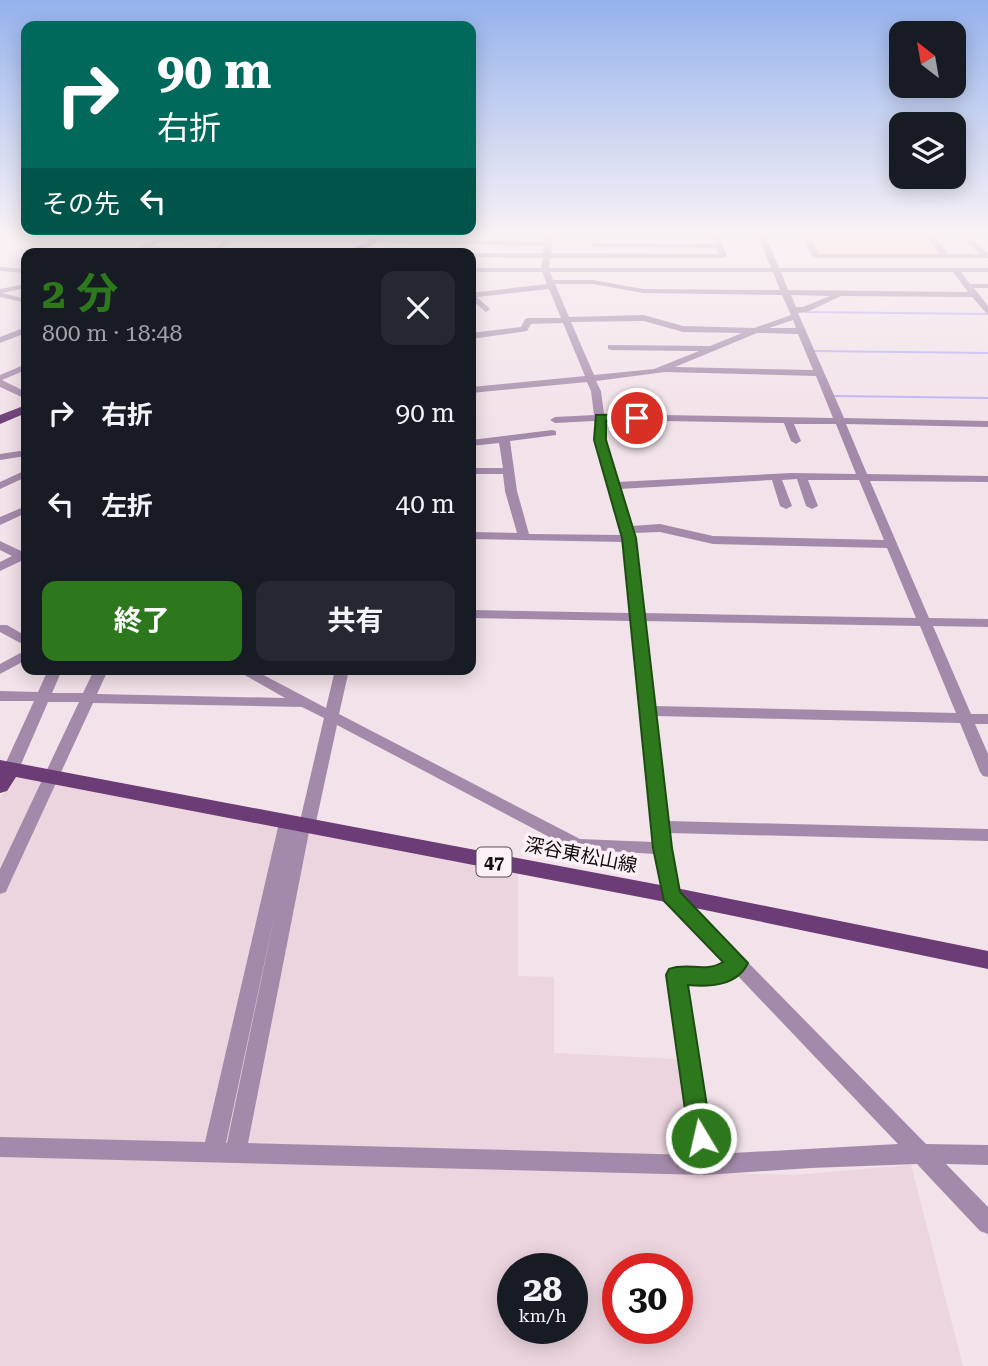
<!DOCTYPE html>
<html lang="ja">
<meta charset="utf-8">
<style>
body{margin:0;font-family:"Roboto Serif","Noto Sans JP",serif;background:#242831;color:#f1f3f6;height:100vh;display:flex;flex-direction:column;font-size:26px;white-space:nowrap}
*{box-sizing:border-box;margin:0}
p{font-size:23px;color:#9ea1a6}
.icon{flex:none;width:38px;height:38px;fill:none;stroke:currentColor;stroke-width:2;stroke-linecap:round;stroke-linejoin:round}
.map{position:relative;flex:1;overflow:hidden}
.side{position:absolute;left:21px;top:248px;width:455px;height:427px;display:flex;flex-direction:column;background:#171b24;border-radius:14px;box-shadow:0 4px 18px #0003}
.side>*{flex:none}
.banner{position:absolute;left:21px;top:21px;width:455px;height:214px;border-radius:14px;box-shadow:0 4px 18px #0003;background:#00695c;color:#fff;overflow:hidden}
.needle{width:46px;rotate:329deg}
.controls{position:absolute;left:889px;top:21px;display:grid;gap:14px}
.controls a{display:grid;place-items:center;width:77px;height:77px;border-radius:14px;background:#171b24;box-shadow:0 4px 18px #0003;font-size:35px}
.speed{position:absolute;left:497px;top:1253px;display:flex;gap:14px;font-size:35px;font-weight:700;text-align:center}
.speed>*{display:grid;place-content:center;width:91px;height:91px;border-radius:50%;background:#171b24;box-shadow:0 4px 18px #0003;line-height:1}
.speed small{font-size:18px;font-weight:400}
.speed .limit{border:10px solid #d22;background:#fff;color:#111}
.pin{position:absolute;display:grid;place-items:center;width:60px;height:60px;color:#fff;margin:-30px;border:4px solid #fff;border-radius:50%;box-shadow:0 2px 7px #0007}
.me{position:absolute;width:77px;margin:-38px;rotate:351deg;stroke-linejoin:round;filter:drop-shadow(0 0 5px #0008)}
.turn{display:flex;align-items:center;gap:24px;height:147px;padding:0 21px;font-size:32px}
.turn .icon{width:91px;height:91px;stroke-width:2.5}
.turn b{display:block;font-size:49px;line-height:60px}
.then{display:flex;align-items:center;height:66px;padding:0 21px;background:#0003;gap:14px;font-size:26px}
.round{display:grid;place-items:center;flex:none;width:74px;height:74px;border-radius:14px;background:#242831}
.head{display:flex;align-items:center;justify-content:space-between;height:119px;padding:0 21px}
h1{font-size:42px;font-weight:700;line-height:52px;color:#2d771c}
.cta{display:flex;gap:14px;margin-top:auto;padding:14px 21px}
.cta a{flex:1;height:80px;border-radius:14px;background:#2d771c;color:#fff;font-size:28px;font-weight:700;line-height:80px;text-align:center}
.cta a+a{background:#242831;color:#f1f3f6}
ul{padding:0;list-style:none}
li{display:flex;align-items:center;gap:21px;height:91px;padding:0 21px}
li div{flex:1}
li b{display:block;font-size:26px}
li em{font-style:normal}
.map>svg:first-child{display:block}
.built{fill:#edd5df;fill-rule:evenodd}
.green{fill:#fdcdb2}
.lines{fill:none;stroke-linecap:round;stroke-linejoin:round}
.stream{stroke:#b8aef4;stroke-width:2}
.minor{fill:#a48aaa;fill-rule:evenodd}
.major{fill:#6b3c75;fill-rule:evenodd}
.route{fill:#2d771c;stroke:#1d4d12;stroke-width:2}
.labels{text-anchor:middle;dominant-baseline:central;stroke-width:7;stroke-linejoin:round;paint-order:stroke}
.shield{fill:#fdf0f6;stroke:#585054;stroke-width:2}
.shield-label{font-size:18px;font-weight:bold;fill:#110c0e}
.street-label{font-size:19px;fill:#110c0e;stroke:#fdf0f6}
</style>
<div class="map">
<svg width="988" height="1366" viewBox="0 0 988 1366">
<rect width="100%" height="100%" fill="#f2e2e9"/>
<path class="built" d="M15,776L518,873V976L554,977V1053L678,1059L692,1172L793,1175L911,1165L963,1366H0V798ZM513,1269H572V1328H513ZM618,1269H677V1328H618Z"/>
<path class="green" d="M808,235H926L942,255H818Z"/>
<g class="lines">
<path class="stream" d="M806,312L987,314
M814,351L988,353
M834,396L988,398"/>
<path class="minor" d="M0,235H12L0,240Z
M164,235H174L151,247L214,249L229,236L544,242L545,235H553L551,253L718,254L716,248L594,247L590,245L594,243L715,244L711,235H719L727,256L723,258H550L549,268H771L757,235H765L779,268H988V272H961L970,284H988V288H974L988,306V315L972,297L841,296L807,312L798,313L844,418L988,421V427L846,424L867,474L988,476V482L870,481L929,618L988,619V627L933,626L971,714H988V724H975L988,754V777L983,776L980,772L960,723L655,716L667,821L988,829V841L669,833L679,892L926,1144L988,1145V1165L946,1164L988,1207V1234L980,1231L917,1164L811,1168L705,1175L0,1157V1137L205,1142L279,823L281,819H293L295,825L300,821L324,718L302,707L93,703L8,887L6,892L0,894V869L79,702H48L19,769L16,773H6L3,769L34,701H0V691L38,692L48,670H62L52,693H83L94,670H108L97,694L285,698L236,670H254L326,708L335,670H349L339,714L580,839L653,842L631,621L471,618V610L630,613L623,542L471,539V532L517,533L505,491L503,474H471V468H503L499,443L471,446V440L552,430L556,431V435L510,441L517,491L529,534L622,535L599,459L594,421L555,423L550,420L555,417L594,415L591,391L587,382L471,393V387L585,376L563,323L531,324L527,331L471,339V333L521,327L525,319L528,318H561L549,289L477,297L490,309L486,312L471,300V293L547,284L542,272H471V268H541L543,258L471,257V254L468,253H543L544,246L231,240L216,253L142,251L126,254ZM550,272H773L780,290L643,289L593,280H553ZM781,272H953L968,292L788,290ZM555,284H593L643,293L782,295L791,315L754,328L683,326L644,315L569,317ZM791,295L830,296L803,307H796ZM793,320L796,328H769ZM644,321L683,332L742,333L710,346L608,345V349L611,350L699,351L654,369L594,375L571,322ZM757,333L798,334L813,370L675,367ZM665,372L816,376L833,418L604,414L601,391L596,381ZM605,420L784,423L791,441L796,444L801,441L794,424H836L856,474L791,473L617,482L609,459ZM797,479L806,506L812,509L818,506L808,480H859L884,540L713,536L660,524L631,526L619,489L772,480L780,506L786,509L792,506L782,480ZM660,532L713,544L887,548L916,618L643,613L633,533ZM644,621L920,626L956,713L654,706ZM337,725L572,849L655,854L665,900L724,962C701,976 691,962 670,970L667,975L693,1155L248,1143L309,832L315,827ZM277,904L227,1143H226ZM736,974L898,1144L714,1154L686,984L714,986Z
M801,235H809L819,254H940L926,235H934L948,254H980L959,235H967L988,253V258H816L812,256Z
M399,251L426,254H396Z
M0,267L26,269V273L0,271Z
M26,284V288L2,293L26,299V303L0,297V289Z
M26,327V333L0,343V337Z
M26,364V370L2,380L26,392V399L0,387V375Z
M26,450V456L0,460V454Z
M26,470V477L0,489V482Z
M26,506V513L0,525V517Z
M0,541L21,551L26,549V561H21L0,571V562L12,556L0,550Z
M0,625H7L26,636V646L0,632Z
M26,650V660L0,674V664Z"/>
<path class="major" d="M380,235H392L354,254H341Z
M26,405V413L0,424V415Z
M0,760L671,887L988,951V969L671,903L16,777L7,791L0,793Z"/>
</g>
<linearGradient id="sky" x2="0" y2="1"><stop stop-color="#95b2ed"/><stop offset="0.55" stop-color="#f9f2f5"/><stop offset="1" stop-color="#f9f2f5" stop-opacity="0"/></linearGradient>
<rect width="988" height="426" fill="url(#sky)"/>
<path class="route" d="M637,414L643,418L641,420L606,421V440L636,538L672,848L680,892L748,963C737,986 710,987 688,985L712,1138L709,1146L701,1149L692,1146L689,1138L666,975L669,969C688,962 705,973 723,962L664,901L653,848L622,538L594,440L596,415Z"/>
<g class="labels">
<rect class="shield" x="476.5" y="847.5" width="35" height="29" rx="5"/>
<g class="shield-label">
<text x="494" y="862">47</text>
</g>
<g class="street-label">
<text transform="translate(581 855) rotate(11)">深谷東松山線</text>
</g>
</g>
</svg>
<div class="controls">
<a><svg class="needle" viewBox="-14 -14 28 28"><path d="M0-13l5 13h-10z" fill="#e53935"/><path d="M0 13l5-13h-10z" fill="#9ea1a6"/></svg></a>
<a><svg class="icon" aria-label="layers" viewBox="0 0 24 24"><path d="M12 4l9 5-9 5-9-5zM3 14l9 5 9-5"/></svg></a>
</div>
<div class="speed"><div>28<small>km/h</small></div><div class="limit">30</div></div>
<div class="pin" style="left:637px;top:418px;background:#d93025"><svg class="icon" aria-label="arrive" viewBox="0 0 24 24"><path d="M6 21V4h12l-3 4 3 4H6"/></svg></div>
<svg class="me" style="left:701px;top:1138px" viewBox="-20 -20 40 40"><circle r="17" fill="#2d771c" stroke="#fff" stroke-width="3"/><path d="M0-11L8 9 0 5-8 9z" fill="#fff"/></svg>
<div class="banner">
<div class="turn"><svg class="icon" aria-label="right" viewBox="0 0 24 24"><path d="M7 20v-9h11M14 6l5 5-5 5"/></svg><div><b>90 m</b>右折</div></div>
<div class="then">その先<svg class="icon" aria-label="left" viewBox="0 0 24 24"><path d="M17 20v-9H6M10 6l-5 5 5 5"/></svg></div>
</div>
<section class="side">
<div class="head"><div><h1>2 分</h1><p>800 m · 18:48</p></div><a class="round"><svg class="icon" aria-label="close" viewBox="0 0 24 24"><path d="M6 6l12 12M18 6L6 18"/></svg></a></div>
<ul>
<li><svg class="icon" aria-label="right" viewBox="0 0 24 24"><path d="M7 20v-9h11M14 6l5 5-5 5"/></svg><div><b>右折</b></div><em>90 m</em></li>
<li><svg class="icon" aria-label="left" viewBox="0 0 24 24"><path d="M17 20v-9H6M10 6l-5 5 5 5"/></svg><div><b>左折</b></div><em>40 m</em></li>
</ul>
<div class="cta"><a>終了</a><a>共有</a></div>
</section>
</div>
